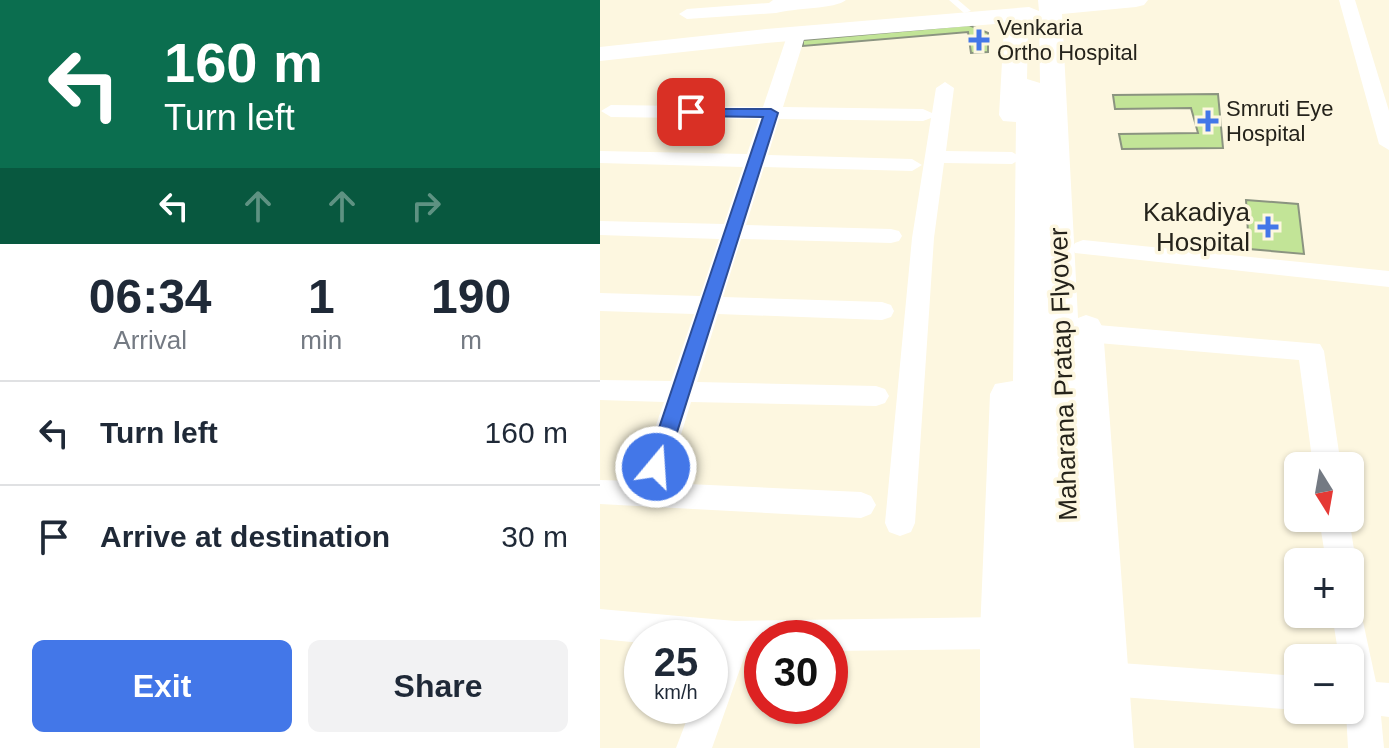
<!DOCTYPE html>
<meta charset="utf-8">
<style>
body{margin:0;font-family:Arial,sans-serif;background:#f2f2f3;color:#1f2937;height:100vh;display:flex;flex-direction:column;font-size:30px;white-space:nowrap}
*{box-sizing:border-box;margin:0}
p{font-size:26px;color:#747a83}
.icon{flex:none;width:44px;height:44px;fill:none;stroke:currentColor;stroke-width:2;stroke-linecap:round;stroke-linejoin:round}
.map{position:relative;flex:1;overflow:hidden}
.side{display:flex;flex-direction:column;background:#fff;width:600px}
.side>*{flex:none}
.hud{background:#0b6e4f;color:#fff;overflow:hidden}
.needle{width:52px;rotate:169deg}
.tools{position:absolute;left:684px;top:452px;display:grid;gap:16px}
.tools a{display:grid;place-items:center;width:80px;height:80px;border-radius:12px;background:#fff;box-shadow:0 2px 6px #0004;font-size:40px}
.speed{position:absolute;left:24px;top:620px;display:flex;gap:16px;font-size:40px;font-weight:700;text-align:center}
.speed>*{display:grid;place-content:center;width:104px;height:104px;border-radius:50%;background:#fff;box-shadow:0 2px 6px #0004;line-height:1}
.speed small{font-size:20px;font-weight:400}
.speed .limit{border:12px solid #d22;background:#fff;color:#111}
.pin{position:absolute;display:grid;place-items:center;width:68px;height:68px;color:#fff;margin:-34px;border-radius:16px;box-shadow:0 4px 12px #0006}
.me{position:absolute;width:88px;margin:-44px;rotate:18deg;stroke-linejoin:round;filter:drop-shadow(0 0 6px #0008)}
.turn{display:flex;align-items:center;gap:28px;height:168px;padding:0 32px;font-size:36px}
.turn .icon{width:104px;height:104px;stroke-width:2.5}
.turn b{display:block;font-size:56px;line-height:68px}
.lanes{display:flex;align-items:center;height:76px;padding:0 32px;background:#0003;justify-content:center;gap:40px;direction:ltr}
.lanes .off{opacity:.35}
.eta{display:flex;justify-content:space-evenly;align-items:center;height:136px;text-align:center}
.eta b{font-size:48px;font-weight:700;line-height:56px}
.primary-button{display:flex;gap:16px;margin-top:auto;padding:16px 32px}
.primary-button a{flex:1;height:92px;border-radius:12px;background:#4377e8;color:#fff;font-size:32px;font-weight:700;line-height:92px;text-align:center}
.primary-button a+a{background:#f2f2f3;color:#1f2937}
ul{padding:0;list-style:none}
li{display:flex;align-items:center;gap:24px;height:104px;padding:0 32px;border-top:2px solid #e0e1e3}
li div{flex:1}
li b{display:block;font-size:30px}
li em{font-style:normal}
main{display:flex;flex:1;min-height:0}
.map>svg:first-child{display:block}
.building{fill:#c2e497;stroke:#8b9480;stroke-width:2}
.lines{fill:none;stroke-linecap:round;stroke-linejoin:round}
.lane{fill:#fff;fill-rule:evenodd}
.street{fill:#fff;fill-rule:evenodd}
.secondary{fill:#fff;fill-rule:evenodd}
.route{fill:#4377e8;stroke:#2c4d97;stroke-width:2}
.poi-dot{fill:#4377e8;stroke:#fdf7e0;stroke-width:3}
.labels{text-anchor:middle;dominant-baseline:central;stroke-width:7;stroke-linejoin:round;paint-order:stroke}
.far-poi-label{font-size:22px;fill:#25231b;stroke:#fdf7e0;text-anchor:start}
.poi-label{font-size:26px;fill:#25231b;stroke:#fdf7e0;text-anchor:end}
.street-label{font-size:26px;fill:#25231b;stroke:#fdf7e0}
</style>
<main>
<section class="side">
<div class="hud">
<div class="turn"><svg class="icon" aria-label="left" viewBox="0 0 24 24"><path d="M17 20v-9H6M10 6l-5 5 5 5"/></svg><div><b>160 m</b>Turn left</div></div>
<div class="lanes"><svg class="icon" aria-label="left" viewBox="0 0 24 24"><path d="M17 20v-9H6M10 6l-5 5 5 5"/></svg><svg class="icon off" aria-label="ahead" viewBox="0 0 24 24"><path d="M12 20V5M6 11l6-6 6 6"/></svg><svg class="icon off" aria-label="ahead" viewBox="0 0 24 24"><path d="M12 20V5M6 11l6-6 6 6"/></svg><svg class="icon off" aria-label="right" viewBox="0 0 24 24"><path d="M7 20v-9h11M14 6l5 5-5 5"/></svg></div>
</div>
<div class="eta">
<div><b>06:34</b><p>Arrival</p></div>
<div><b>1</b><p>min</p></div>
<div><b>190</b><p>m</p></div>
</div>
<ul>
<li><svg class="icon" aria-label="left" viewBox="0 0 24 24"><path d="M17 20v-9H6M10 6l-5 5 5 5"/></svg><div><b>Turn left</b></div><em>160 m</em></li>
<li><svg class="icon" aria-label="arrive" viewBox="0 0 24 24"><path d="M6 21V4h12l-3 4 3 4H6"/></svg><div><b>Arrive at destination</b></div><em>30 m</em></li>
</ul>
<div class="primary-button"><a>Exit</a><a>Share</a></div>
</section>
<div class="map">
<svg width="789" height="748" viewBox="0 0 789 748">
<rect width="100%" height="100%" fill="#fdf7e0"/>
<path class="building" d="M369,25L388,33V52L371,53L368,32L203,46V40Z
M618,94L623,148L522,149L519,134L598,133L591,108L515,109L513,95Z
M646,200L698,204L704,254L649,249Z"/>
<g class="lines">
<path class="lane" d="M349,0H358L371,11L364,13Z"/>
<path class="street" d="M173,0H246C236,9 193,8 176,13L87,19L79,14L87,9L169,3Z
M739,0H755L789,111V150L779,144Z
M197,28L206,33L183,107L323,109L332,113L336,88L345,82L354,88L346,151L412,152L422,158L412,164L344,163L334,238L315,523L311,532L300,536L289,532L285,523L312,238L331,118L323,121L179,119L168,155L312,159L322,165L312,171L164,167L146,225L291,229L299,231L302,236L299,241L291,243L141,239L123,297L282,302L291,305L294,311L291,317L282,320L118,314L97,382L276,386L285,389L289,396L285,403L276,406L91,402L66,483L261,492L271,496L276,505L271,514L261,518L0,504V480L37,481L64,402L0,400V380L71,381L94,314L0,311V293L100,296L119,239L0,235V221L124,224L143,167L0,163V151L147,154L159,119L11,117L1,111L11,105L163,107L188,33Z
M483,240L789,271V287L475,253L472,248L475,243Z
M486,324L720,344L724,351L741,466H713L699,360L486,342L477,339L474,333L477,327Z
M719,518H749L756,562L752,572L750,562H726Z
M750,600L759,603L776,682L789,683V717L781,716L784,748H748L746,712L740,710H750V658H739L732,614H750Z
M0,609L135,621L402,617L413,622L418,633L413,644L402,649L230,651V638H162V652H146L112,748H76L92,706H110V660L114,651L110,650V638H42V643L0,639Z
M507,662L698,676V710L507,696L495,691L490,679L495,667Z"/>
<path class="secondary" d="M438,0H548L544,5L536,7L462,14L478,318L486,315L498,319L503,328L534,748H380V633L390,394L395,384L413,381L416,122L403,121L399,115L404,27L407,23L166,43L0,61V47L166,29L429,7L439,11ZM439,17L440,83L427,79L428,29Z"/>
</g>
<path class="route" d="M86,109H171L178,113L66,467L63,473L56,476L49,473L46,467L163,117L91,116L86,115Z"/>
<g class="poi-dot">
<path d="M375 28h8v8h8v8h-8v8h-8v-8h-8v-8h8z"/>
<path d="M604 109h8v8h8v8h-8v8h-8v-8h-8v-8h8z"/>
<path d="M664 215h8v8h8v8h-8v8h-8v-8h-8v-8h8z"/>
</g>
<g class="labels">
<g class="far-poi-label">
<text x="397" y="27">Venkaria<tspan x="397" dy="25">Ortho Hospital</tspan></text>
<text x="626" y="108">Smruti Eye<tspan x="626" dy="25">Hospital</tspan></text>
</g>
<g class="poi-label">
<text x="650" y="212">Kakadiya<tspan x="650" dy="30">Hospital</tspan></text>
</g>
<g class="street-label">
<text transform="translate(463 374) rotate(-92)">Maharana Pratap Flyover</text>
</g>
</g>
</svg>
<div class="tools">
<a><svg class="needle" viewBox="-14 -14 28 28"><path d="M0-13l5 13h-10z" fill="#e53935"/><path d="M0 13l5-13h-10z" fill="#747a83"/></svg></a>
<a>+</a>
<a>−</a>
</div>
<div class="speed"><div>25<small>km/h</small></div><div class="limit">30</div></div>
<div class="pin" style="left:91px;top:112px;background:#d93025"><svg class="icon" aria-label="arrive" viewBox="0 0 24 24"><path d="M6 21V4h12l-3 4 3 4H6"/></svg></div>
<svg class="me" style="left:56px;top:467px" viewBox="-20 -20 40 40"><circle r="17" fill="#4377e8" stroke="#fff" stroke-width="3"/><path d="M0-11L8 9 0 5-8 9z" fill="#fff"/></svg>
</div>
</main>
